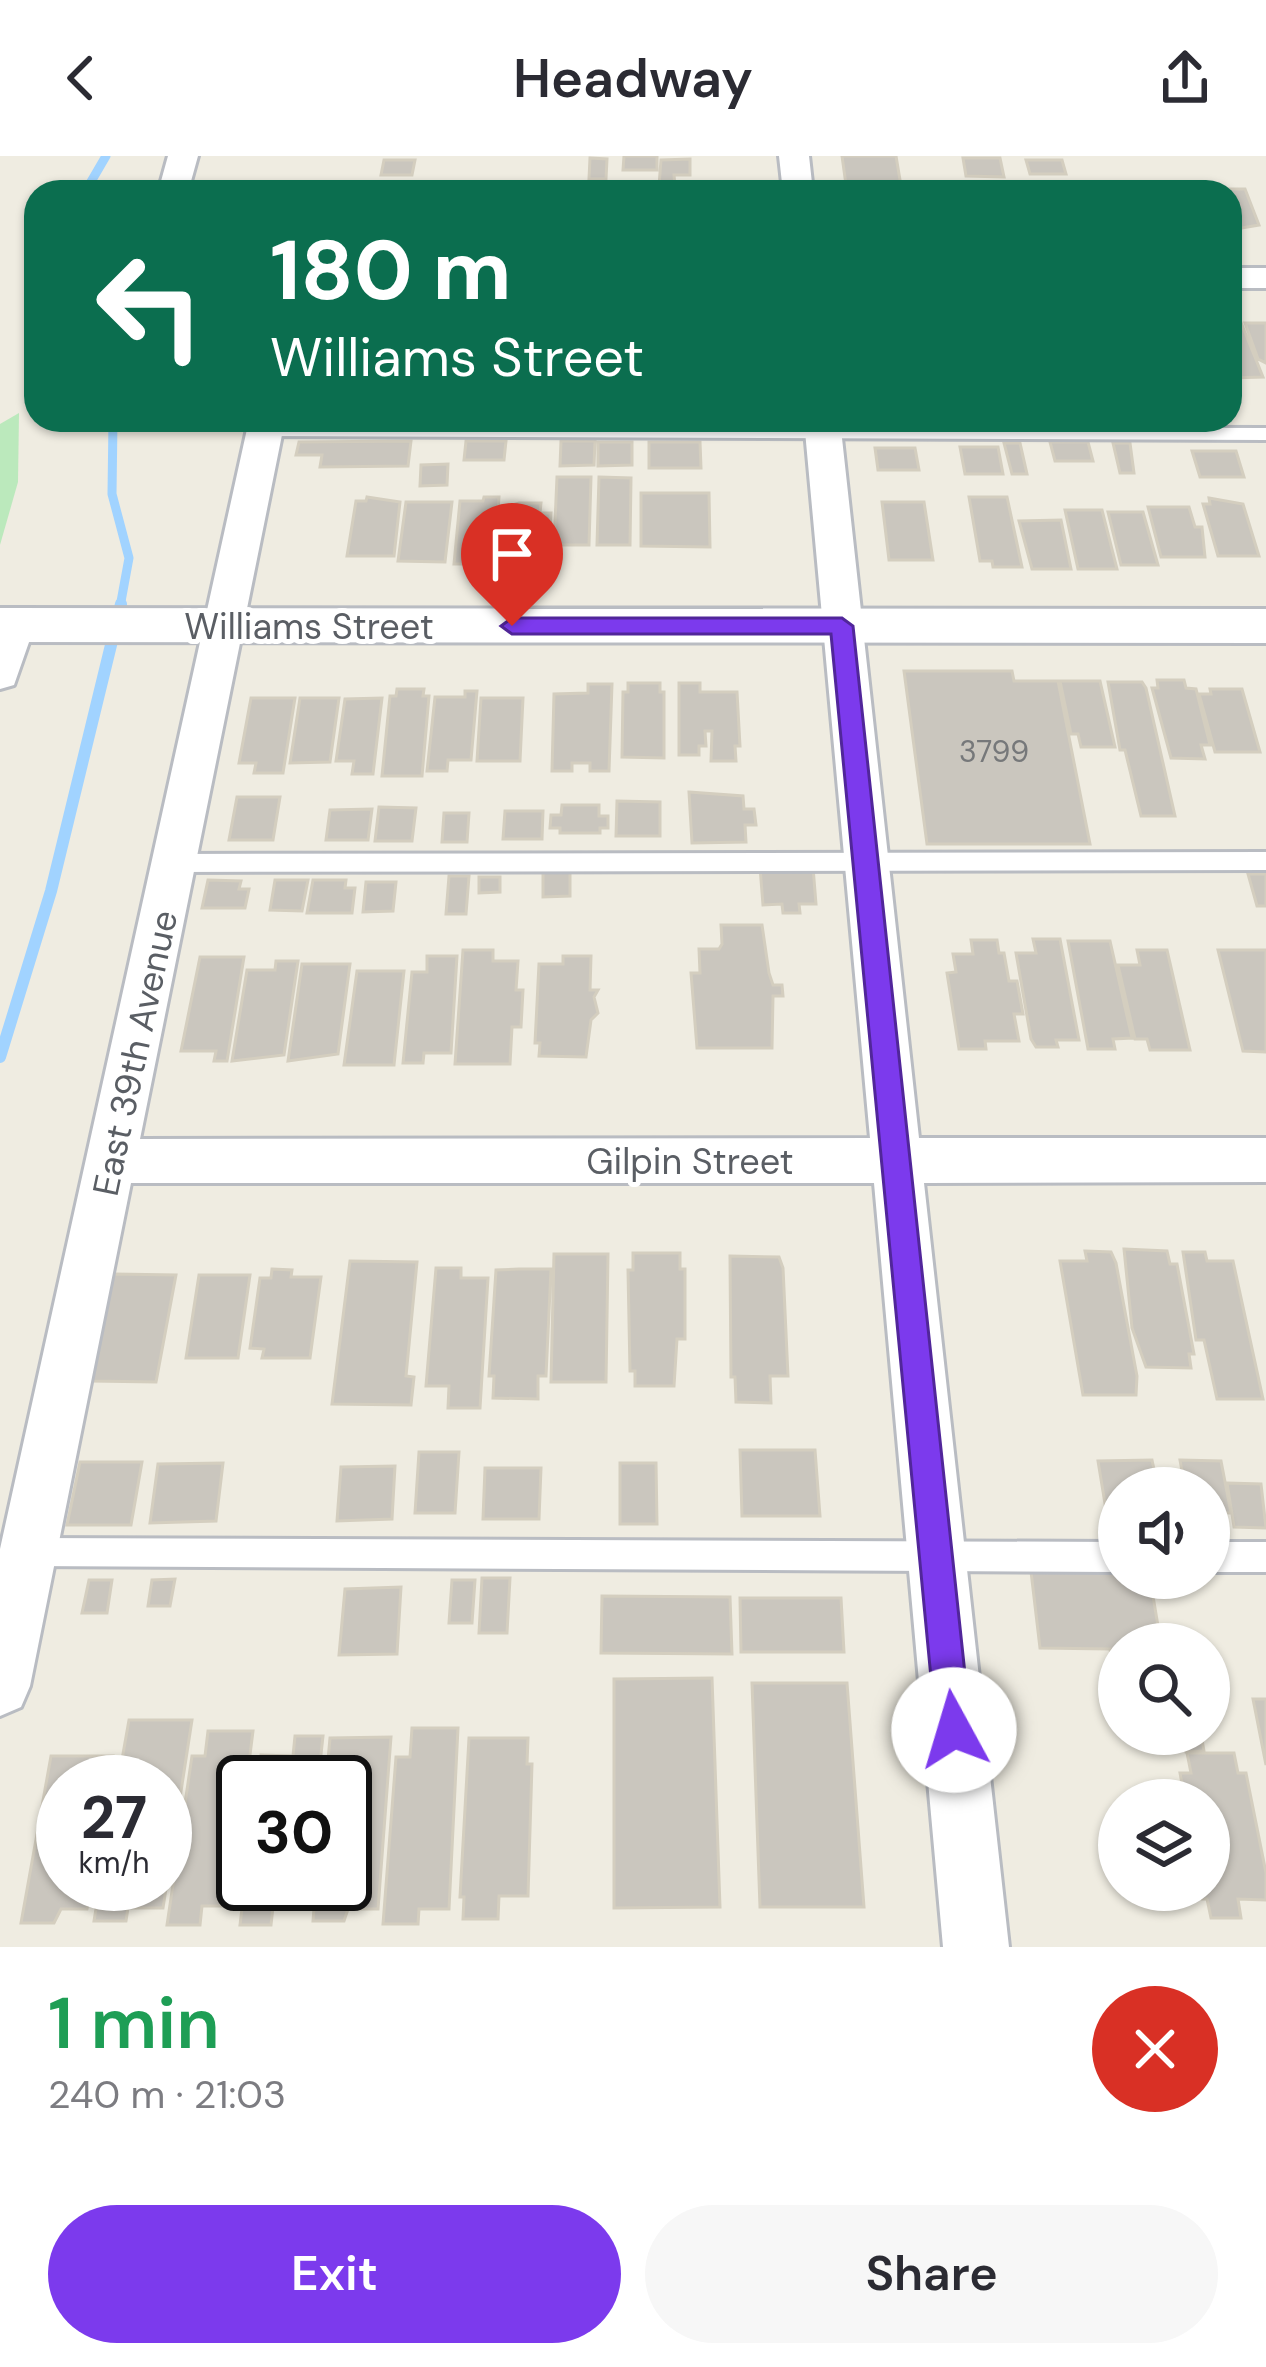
<!DOCTYPE html>
<meta charset="utf-8">
<style>
body{margin:0;font-family:"DM Sans",sans-serif;background:#f7f7f7;color:#2b2b33;height:100vh;display:flex;flex-direction:column;font-size:45px;white-space:nowrap}
*{box-sizing:border-box;margin:0}
p{font-size:39px;color:#7c7c81}
.icon{flex:none;width:66px;height:66px;fill:none;stroke:currentColor;stroke-width:2;stroke-linecap:round;stroke-linejoin:round}
.map{position:relative;height:1791px;overflow:hidden}
.drawer{display:flex;flex-direction:column;background:#fff;flex:1}
.drawer>*{flex:none}
.guide{position:absolute;left:24px;top:24px;width:1218px;height:252px;border-radius:36px;box-shadow:0 3px 9px #0004;background:#0b6e4f;color:#fff;overflow:hidden}
.tools{position:absolute;left:1098px;top:1311px;display:grid;gap:24px}
.tools a{display:grid;place-items:center;width:132px;height:132px;border-radius:50%;background:#fff;box-shadow:0 3px 9px #0004;font-size:60px}
.speed{position:absolute;left:36px;top:1599px;display:flex;gap:24px;font-size:60px;font-weight:700;text-align:center}
.speed>*{display:grid;place-content:center;width:156px;height:156px;border-radius:50%;background:#fff;box-shadow:0 3px 9px #0004;line-height:1}
.speed small{font-size:30px;font-weight:400}
.speed .limit{border:6px solid #111;border-radius:18px;background:#fff;color:#111}
.pin{position:absolute;display:grid;place-items:center;width:102px;height:102px;color:#fff;margin:-123px -51px;border-radius:50% 50% 50% 0;rotate:-45deg;box-shadow:0 0 12px #0007}
.pin .icon{rotate:45deg}
.me{position:absolute;width:132px;margin:-66px;rotate:354deg;stroke-linejoin:round;filter:drop-shadow(0 0 9px #0008)}
.turn{display:flex;align-items:center;gap:42px;height:252px;padding:0 48px;font-size:54px}
.turn .icon{width:156px;height:156px;stroke-width:2.5}
.turn b{display:block;font-size:84px;line-height:102px}
.round{display:grid;place-items:center;flex:none;width:126px;height:126px;border-radius:63px;background:#f7f7f7}
.headline{display:flex;align-items:center;justify-content:space-between;height:204px;padding:0 48px}
h1{font-size:72px;font-weight:600;line-height:90px;color:#1e9e55}
.cta{display:flex;gap:24px;margin-top:auto;padding:24px 48px}
.cta a{flex:1;height:138px;border-radius:72px;background:#7c3aed;color:#fff;font-size:48px;font-weight:600;line-height:138px;text-align:center}
.cta a+a{background:#f7f7f7;color:#2b2b33}
header{display:flex;justify-content:space-between;align-items:center;height:156px;padding:0 48px;background:#fff;font-size:54px;font-weight:600}
.map>svg:first-child{display:block}
.green{fill:#bbe9bc}
.lines{fill:none;stroke-linecap:round;stroke-linejoin:round}
.stream-far1{stroke:#a1d3ff;stroke-width:9}
.stream{stroke:#a1d3ff;stroke-width:12}
.building{fill:#cac6be;stroke:#d4cebf;stroke-width:3}
.service-casing{stroke:#b9bcc2;stroke-width:6}
.minor-casing{stroke:#b9bcc2;stroke-width:6}
.tertiary-casing{stroke:#b9bcc2;stroke-width:6}
.service{fill:#fff;fill-rule:evenodd}
.minor{fill:#fff;fill-rule:evenodd}
.tertiary{fill:#fff;fill-rule:evenodd}
.route{fill:#7c3aed;stroke:#51269a;stroke-width:3}
.labels{text-anchor:middle;dominant-baseline:central;stroke-width:10;stroke-linejoin:round;paint-order:stroke}
.number-label{font-size:30px;fill:#76787a}
.street-label{font-size:36px;fill:#5a5e64;stroke:#fff}
</style>
<header><svg class="icon" aria-label="back" viewBox="0 0 24 24"><path d="M15 5l-7 7 7 7"/></svg>Headway<svg class="icon" aria-label="share" viewBox="0 0 24 24"><path d="M12 15V3M7 8l5-5 5 5M5 13v7h14v-7"/></svg></header>
<div class="map">
<svg width="1266" height="1791" viewBox="0 0 1266 1791">
<rect width="100%" height="100%" fill="#efece1"/>
<path class="green" d="M19,257L18,326L0,389V268Z"/>
<g class="lines">
<path class="stream-far1" d="M85,36L106,0
M113,264L112,338L129,402L120,451"/>
<path class="stream" d="M0,901L51,735L121,448"/>
</g>
<path class="building" d="M624,0H657V14H623Z
M842,0H896L902,36H847Z
M590,2L607,3L606,23H589Z
M963,2H1000L1004,21L966,20Z
M690,3V19H674L675,30H659L661,4Z
M384,4H415L412,19H381Z
M1026,4H1062L1066,18H1030Z
M1203,33H1245L1259,69L1230,74V36Z
M1230,164H1240L1263,221L1230,222Z
M1245,167H1266V207L1258,203Z
M411,285L408,310L320,311L322,299H296L299,286Z
M466,285H506L504,304H464Z
M561,285H595L594,309L560,310Z
M598,286H632V309L598,310Z
M649,286H700L701,312H649Z
M1050,286H1088L1093,305H1055Z
M1004,287H1020L1027,318H1012Z
M1113,287H1130L1134,317H1120Z
M960,291H998L1003,318H965Z
M875,292H915L919,314H878Z
M1192,295H1236L1244,321H1200Z
M448,308L447,329L420,330L421,309Z
M557,321H591L589,389H554Z
M599,321L631,322L630,389H597Z
M641,337H709L710,391L641,390Z
M367,341L400,346L394,400H347L356,345H366Z
M484,341H499L494,408H454L460,345H483Z
M969,341H1007L1022,411H993L992,405H980Z
M1209,342L1243,348L1259,400H1218L1203,348H1210Z
M406,346H452L445,406L398,405Z
M882,346H924L933,404H889Z
M519,347H541L540,357H551L549,402H525V407L504,402L509,350Z
M1148,351H1189L1195,371H1202L1205,401H1161Z
M1065,354H1102L1117,413H1078Z
M1108,356H1143L1158,409H1121Z
M1061,364L1071,413H1032L1019,365Z
M904,515H1012L1014,525H1058L1090,688H927Z
M1157,524H1184L1186,532L1196,533L1210,589H1201L1205,603L1171,602L1152,532H1158Z
M1060,525H1100L1115,591H1081L1078,578H1071Z
M1108,526H1142L1146,532L1175,660H1141L1125,594H1120Z
M628,527H660V536H664V602L622,601L623,536H628Z
M679,527H700V536H737L740,590H735L736,605H711L712,575H705L706,590H699V599H679Z
M588,528H612L609,615H590V607H572V615H552L554,538L588,537Z
M397,533H424L423,540H429L422,620H382L390,540H396Z
M1210,533H1242L1260,596H1215L1199,538H1211Z
M465,535H477L471,604H448L447,615H427L435,541H465Z
M251,542H295L283,617H254L256,607H239Z
M300,542H339L330,606L290,607Z
M382,542L373,618H352L354,605H336L345,543Z
M481,542H523L520,605H477Z
M689,636L743,640L744,653H754L756,669H745L746,686L692,687Z
M237,641H280L273,684H229Z
M617,645L660,646V680H616Z
M562,649H599V660H608V672H600V677H560V672H550L551,659H561Z
M379,651L416,652L412,685H375Z
M372,653L368,684H326L330,654Z
M505,655H543L542,683H503Z
M444,657H469L467,686H442Z
M760,711H813L816,748H799L800,757H783L782,748L763,749Z
M570,713V740L543,741V714Z
M1248,718H1266V750H1257Z
M449,720H469L466,758H446Z
M479,721H500V736L479,737Z
M208,724L241,725L239,733H249L245,752H202Z
M275,724H308L302,755L270,754Z
M313,724H346L345,732H355L352,757H307Z
M366,726H396L393,755L363,756Z
M721,769H762L769,817L773,829H782L783,840H773L772,892H697L691,817H700L699,793H719L722,788Z
M1033,783H1060L1079,884H1056L1058,891H1036L1031,883L1016,797H1036Z
M971,784H997L999,797H1004L1009,825H1017L1023,858H1014L1019,885H985L986,893H959L947,817L956,816L953,798H973Z
M1068,785H1110L1132,882L1113,883L1115,893H1088Z
M463,794H493V805H518L516,834H523L521,871H512L510,908H455Z
M1137,794H1167L1190,894H1150L1147,883H1135L1118,809H1140Z
M1218,794H1266V896L1243,895Z
M427,800H457L451,897H424L423,907H403L412,816H427Z
M563,800H591L590,834H598L594,841L598,857L591,864L586,901L539,900L540,887H535L539,808H563Z
M200,801H244L227,905H214L216,895H181Z
M276,805H298L284,899L232,905L247,814H275Z
M302,808H350L338,898L288,905Z
M357,815H404L394,909H344Z
M1124,1093L1167,1095L1170,1108H1177L1194,1198H1189L1191,1212L1146,1211L1132,1172Z
M1085,1095L1111,1096L1116,1107L1137,1220L1136,1239H1083L1060,1105H1087Z
M1183,1096H1205L1207,1105H1233L1263,1243H1217L1204,1184H1196Z
M633,1097H680V1113H685V1183H677L674,1230H635V1215H630L628,1114H633Z
M554,1098H608L606,1226H551Z
M730,1100L779,1101L783,1112L788,1220H770L771,1247L736,1246L735,1221H731Z
M350,1105L417,1106L406,1220L414,1221L411,1249L332,1248Z
M436,1112H461V1122H488L480,1252H448L449,1230H426Z
M272,1113L292,1114L291,1121H321L310,1202H262L264,1193L250,1192L260,1122H271Z
M519,1113H551L546,1220H538V1243L493,1242L494,1220H489L496,1114Z
M113,1118L176,1119L156,1226L92,1225Z
M199,1119H250L238,1202H186Z
M740,1294H815L820,1360H742Z
M419,1296H459L455,1357H415Z
M1152,1304L1158,1332H1119V1366H1108L1098,1305Z
M1180,1304L1221,1305L1231,1357H1209V1332H1185Z
M80,1306H142L131,1369H67Z
M223,1307L216,1365L150,1367L158,1308Z
M620,1307H656L657,1368H620Z
M395,1310L392,1363L337,1365L341,1311Z
M485,1312H541L539,1363H483Z
M1227,1327L1261,1328L1266,1372L1234,1371Z
M1030,1407L1119,1408V1422H1150L1161,1488H1119V1524H1114L1110,1493L1040,1492Z
M482,1422H510L507,1477H479Z
M175,1423L170,1450H148L152,1424Z
M89,1424H112L107,1457H82Z
M452,1424H475L472,1467H449Z
M401,1431L397,1498L339,1499L345,1433Z
M602,1440L730,1441L732,1498L601,1497Z
M740,1442H841L844,1496H741Z
M712,1522L720,1751L614,1752V1523Z
M752,1527H847L864,1751H760Z
M1253,1543H1266V1609Z
M129,1564H192L163,1752H128L126,1765H94L100,1728H165V1626H118Z
M412,1572H458L449,1753H419L418,1768H383L396,1601H410Z
M208,1575H253L231,1750H202L200,1769H167L192,1600H205Z
M1182,1578H1201L1204,1595L1186,1596Z
M295,1580H323L318,1626H258L261,1599L293,1600Z
M391,1581L378,1753H348L344,1765H313L316,1728H345V1626H326L330,1582Z
M469,1582H528L527,1608H532L528,1740H499L498,1763H463L464,1741H460Z
M1187,1597H1234L1238,1617H1246L1266,1717V1744L1238,1743L1241,1762H1211L1207,1743H1202L1200,1734H1209V1644H1185L1180,1617H1191Z
M51,1600H113L109,1626H63V1728H92L87,1753H61L54,1767H21Z
M245,1728H307L305,1751H273L271,1769H240Z"/>
<g class="lines">
<defs>
<path id="service" d="M265,270L1266,272V284L259,280L256,276Z
M1266,696V714L174,716L163,707L174,698Z
M28,1382L1119,1386V1416L28,1410L18,1406L14,1396L18,1386Z
M1209,1386H1266V1416H1209Z"/>
<path id="minor" d="M168,0H198L188,36H158Z
M779,0H809L813,36H783Z
M1230,112H1266V132H1230Z
M249,264H285L140,983L870,982L804,264H840L919,982H1266V1026L924,1027L1009,1791H943L874,1027H131L30,1530L21,1551L0,1560V1393Z
M15,455L29,459L35,469L14,529L0,533V461Z"/>
<path id="tertiary" d="M0,452L1266,453V487L0,486Z"/>
</defs>
<use href="#service" class="service-casing"/>
<use href="#minor" class="minor-casing"/>
<use href="#tertiary" class="tertiary-casing"/>
<use href="#service" class="service"/>
<use href="#minor" class="minor"/>
<use href="#tertiary" class="tertiary"/>
</g>
<path class="route" d="M512,462H842L853,470L971,1574L966,1586L954,1592L941,1586L936,1574L831,478H512L501,470Z"/>
<g class="labels">
<g class="number-label">
<text x="994" y="595">3799</text>
</g>
<g class="street-label">
<text x="309" y="470">Williams Street</text>
<text transform="translate(135 897) rotate(-78)">East 39th Avenue</text>
<text x="690" y="1005">Gilpin Street</text>
</g>
</g>
</svg>
<div class="tools">
<a><svg class="icon" aria-label="sound" viewBox="0 0 24 24"><path d="M4 9h4l5-4v14l-5-4H4zM17 9q2 3 0 6"/></svg></a>
<a><svg class="icon" aria-label="search" viewBox="0 0 24 24"><circle cx="10" cy="10" r="6"/><path d="M15 15l6 6"/></svg></a>
<a><svg class="icon" aria-label="layers" viewBox="0 0 24 24"><path d="M12 4l9 5-9 5-9-5zM3 14l9 5 9-5"/></svg></a>
</div>
<div class="speed"><div>27<small>km/h</small></div><div class="limit">30</div></div>
<div class="pin" style="left:512px;top:470px;background:#d93025"><svg class="icon" aria-label="arrive" viewBox="0 0 24 24"><path d="M6 21V4h12l-3 4 3 4H6"/></svg></div>
<svg class="me" style="left:954px;top:1574px" viewBox="-20 -20 40 40"><circle r="19" fill="#fff"/><path d="M0-13L10 11 0 6-10 11z" fill="#7c3aed"/></svg>
<div class="guide">
<div class="turn"><svg class="icon" aria-label="left" viewBox="0 0 24 24"><path d="M17 20v-9H6M10 6l-5 5 5 5"/></svg><div><b>180 m</b>Williams Street</div></div>
</div>
</div>
<section class="drawer">
<div class="headline"><div><h1>1 min</h1><p>240 m · 21:03</p></div><a class="round" style="background:#d93025;color:#fff"><svg class="icon" aria-label="close" viewBox="0 0 24 24"><path d="M6 6l12 12M18 6L6 18"/></svg></a></div>
<div class="cta"><a>Exit</a><a>Share</a></div>
</section>
